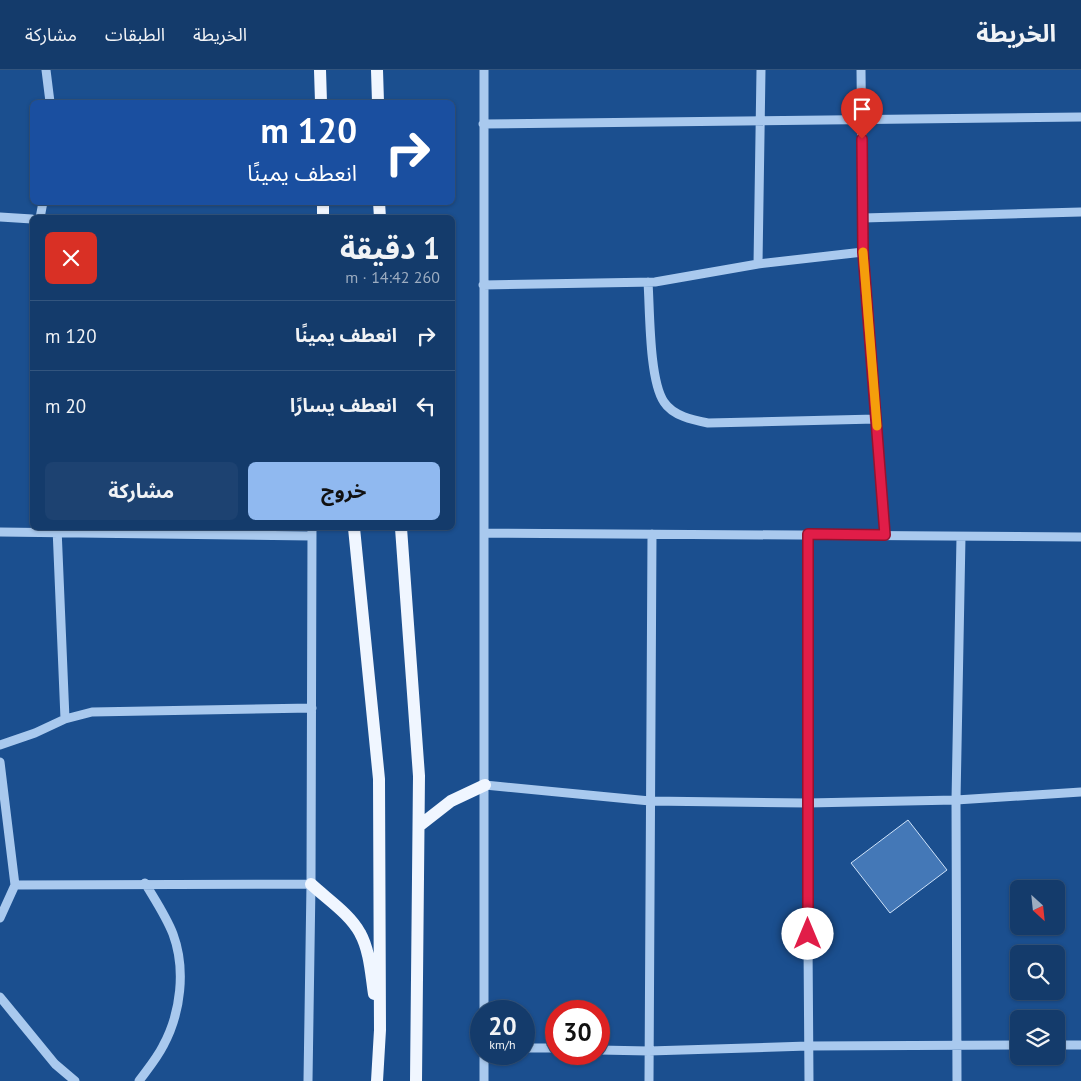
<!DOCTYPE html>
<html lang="ar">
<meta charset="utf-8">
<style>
body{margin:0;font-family:"PT Sans","Noto Sans Arabic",sans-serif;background:#1d4271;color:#f1f3f6;direction:rtl;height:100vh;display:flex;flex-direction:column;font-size:19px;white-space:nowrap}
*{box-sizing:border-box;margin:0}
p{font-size:16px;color:#9dadc1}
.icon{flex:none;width:28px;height:28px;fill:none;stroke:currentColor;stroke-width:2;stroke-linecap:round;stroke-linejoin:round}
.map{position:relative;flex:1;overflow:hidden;direction:ltr}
.details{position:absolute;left:30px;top:145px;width:425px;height:315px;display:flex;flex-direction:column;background:#143b6b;border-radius:8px;box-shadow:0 1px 4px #0004,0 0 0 1px #33557e;direction:rtl}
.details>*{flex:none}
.banner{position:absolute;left:30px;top:30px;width:425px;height:105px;border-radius:8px;box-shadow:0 1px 4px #0004,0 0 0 1px #33557e;direction:rtl;background:#1a4fa0;color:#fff;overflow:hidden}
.needle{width:32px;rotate:153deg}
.controls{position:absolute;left:1010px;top:810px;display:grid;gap:10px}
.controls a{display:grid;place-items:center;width:55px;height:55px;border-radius:8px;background:#143b6b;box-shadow:0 1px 4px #0004,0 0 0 1px #33557e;font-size:25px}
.speed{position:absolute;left:470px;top:930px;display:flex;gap:10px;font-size:25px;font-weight:700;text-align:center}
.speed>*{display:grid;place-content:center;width:65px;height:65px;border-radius:50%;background:#143b6b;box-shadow:0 1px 4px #0004,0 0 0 1px #33557e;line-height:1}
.speed small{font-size:12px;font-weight:400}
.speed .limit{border:8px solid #d22;background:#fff;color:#111}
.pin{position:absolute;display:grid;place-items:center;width:42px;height:42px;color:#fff;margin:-51px -21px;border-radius:50% 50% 50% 0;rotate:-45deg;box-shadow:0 0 5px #0007}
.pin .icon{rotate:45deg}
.me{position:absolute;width:55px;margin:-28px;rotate:0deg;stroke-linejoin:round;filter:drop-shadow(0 0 4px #0008)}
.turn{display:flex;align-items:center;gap:18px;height:105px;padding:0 15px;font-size:22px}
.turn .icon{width:65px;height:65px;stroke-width:2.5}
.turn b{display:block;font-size:35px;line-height:42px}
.round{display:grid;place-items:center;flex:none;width:52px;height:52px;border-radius:8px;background:#1d4271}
.headline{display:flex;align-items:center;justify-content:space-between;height:85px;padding:0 15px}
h1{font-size:30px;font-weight:700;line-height:38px}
.cta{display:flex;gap:10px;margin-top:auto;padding:10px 15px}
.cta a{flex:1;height:58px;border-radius:8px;background:#90b9f0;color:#111;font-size:20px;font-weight:700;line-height:58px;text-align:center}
.cta a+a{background:#1d4271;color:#f1f3f6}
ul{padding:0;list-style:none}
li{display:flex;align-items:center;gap:15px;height:70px;padding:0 15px;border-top:1px solid #33557e}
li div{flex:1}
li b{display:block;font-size:19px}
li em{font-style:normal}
header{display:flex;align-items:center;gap:30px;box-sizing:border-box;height:70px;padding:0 25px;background:#143b6b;border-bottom:1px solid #33557e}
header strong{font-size:24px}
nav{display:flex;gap:28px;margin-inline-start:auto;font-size:18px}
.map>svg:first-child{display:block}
.building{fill:#4478b7;stroke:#cfe3fa}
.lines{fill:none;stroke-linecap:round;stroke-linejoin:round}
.minor{stroke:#a9c9ee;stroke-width:9}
.major{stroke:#f0f6ff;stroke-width:12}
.route-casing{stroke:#92132f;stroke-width:12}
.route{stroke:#e11d48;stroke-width:9}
.slow{stroke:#f59e0b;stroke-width:9}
</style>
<header>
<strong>الخريطة</strong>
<nav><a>الخريطة</a><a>الطبقات</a><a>مشاركة</a></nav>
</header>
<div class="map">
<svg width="1081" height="1011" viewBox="0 0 1081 1011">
<rect width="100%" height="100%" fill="#1b4f8f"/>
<path class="building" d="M908,750L947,800L890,843L851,793Z"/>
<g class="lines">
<path class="minor" d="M46,0L50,32
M484,0V941
M861,0L863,182L885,465
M483,54L1081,47
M0,147L32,149
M40,148L43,132
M863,148L1081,142
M758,194L761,0
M648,212C650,241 649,310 664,332C673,346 693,350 708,353L876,349
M483,215L655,212L758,194L863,182
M57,458L65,649
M0,462L311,466
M484,463L1081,467
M808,464L807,733L809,1011
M0,675L35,663L65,649L92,642L312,638
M0,692L15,815L0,848
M485,715L650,731L807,733L956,730L1081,722
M15,815L311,814
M0,927L55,994L75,1011
M1056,975H1081
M524,978H556
M599,980L649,981L808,976L1019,975
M139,1011C147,1000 157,988 163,976C181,943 186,899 173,864C166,846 155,830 145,813
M308,1011L311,814L312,458
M484,1011V984
M649,1011L652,464
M957,1011L956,730L961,467"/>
<path class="major" d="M320,0L321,32
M377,0L378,32
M323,132V148
M379,132L380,148
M354,458L379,709L380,960L377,1011
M401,458L419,706L416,1011
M419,756L451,731L485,715
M311,814C327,829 350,844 360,863C370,881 371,905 374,924"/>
</g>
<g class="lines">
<defs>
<path id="route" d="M808,864V464L885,465L863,182L862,69"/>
</defs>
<use href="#route" class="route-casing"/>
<use href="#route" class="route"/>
<path class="slow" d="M863,182L877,356"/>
</g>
</svg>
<div class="controls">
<a><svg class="needle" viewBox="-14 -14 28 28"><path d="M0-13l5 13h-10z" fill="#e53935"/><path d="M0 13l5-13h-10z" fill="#9dadc1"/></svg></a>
<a><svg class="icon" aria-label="search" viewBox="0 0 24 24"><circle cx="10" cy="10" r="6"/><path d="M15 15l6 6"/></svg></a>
<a><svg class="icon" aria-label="layers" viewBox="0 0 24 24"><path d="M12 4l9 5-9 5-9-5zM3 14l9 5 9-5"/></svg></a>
</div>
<div class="speed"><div>20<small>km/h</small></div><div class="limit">30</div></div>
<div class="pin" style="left:862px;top:69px;background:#d93025"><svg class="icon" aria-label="arrive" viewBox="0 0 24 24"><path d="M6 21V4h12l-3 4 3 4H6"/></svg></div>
<svg class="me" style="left:808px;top:864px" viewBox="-20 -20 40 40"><circle r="19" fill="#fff"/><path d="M0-13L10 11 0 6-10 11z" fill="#e11d48"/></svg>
<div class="banner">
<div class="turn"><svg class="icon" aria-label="right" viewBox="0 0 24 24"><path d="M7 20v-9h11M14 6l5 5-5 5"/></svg><div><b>120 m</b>انعطف يمينًا</div></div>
</div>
<section class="details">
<div class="headline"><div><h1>1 دقيقة</h1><p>260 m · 14:42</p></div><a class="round" style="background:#d93025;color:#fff"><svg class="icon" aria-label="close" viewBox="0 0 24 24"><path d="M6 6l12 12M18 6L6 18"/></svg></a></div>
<ul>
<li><svg class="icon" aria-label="right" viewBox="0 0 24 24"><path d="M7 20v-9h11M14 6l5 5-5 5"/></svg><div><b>انعطف يمينًا</b></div><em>120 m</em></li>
<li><svg class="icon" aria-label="left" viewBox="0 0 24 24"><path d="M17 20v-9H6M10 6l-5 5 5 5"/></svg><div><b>انعطف يسارًا</b></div><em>20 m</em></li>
</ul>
<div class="cta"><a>خروج</a><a>مشاركة</a></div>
</section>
</div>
